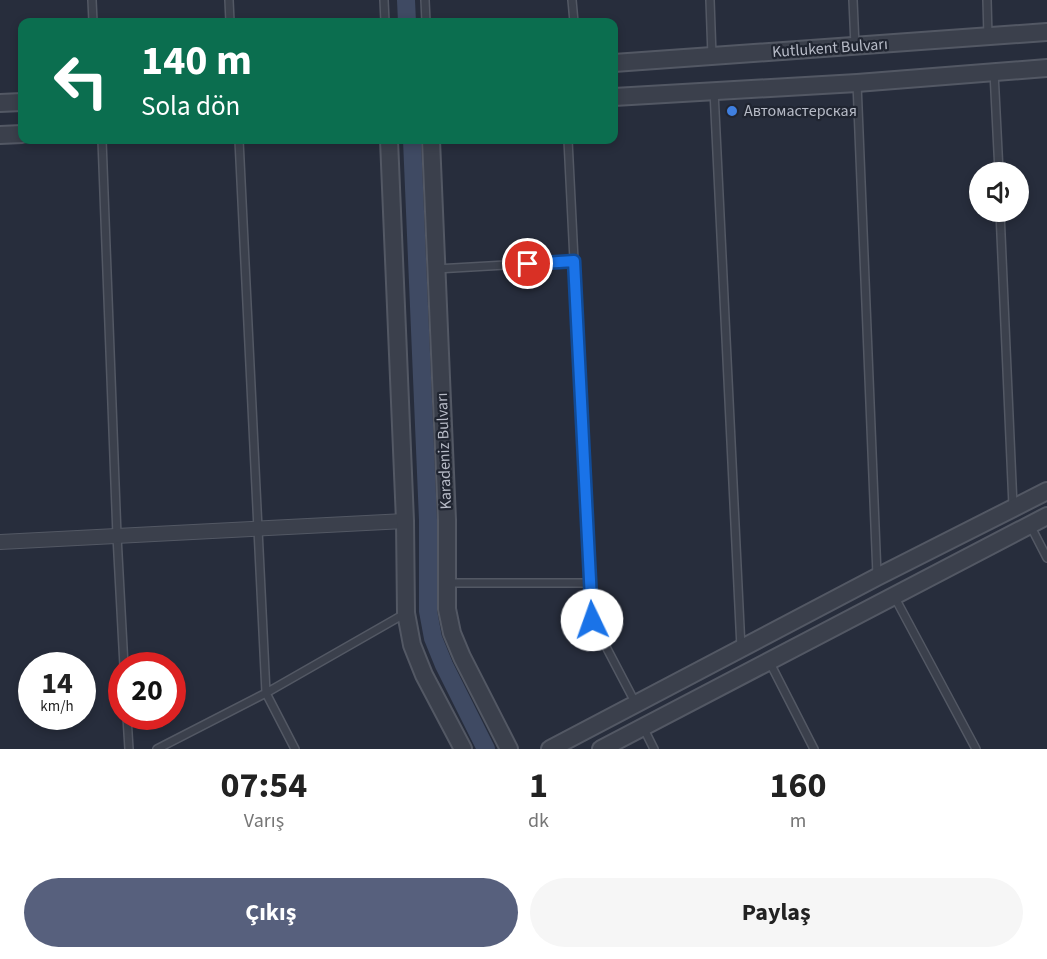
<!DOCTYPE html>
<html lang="tr">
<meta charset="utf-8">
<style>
body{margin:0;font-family:"Source Sans 3",sans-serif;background:#f6f6f6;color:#222;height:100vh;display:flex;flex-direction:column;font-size:22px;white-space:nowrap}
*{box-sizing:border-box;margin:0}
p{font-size:20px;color:#767676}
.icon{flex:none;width:33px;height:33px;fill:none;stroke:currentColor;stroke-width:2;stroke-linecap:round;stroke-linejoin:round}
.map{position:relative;height:749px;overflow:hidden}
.drawer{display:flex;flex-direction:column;background:#fff;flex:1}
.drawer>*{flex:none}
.top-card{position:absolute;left:18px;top:18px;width:600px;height:126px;border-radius:12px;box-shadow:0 3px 9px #0003;background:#0b6e4f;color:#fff;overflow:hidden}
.tools{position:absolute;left:969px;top:162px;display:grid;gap:12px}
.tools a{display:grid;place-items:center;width:60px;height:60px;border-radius:50%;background:#fff;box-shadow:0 3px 9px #0003;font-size:30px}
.speed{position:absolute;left:18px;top:652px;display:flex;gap:12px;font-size:30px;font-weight:700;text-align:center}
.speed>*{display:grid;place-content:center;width:78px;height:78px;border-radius:50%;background:#fff;box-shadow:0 3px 9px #0003;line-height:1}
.speed small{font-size:15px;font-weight:400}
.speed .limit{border:9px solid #d22;background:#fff;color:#111}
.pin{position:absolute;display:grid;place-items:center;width:51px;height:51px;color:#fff;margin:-26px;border:3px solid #fff;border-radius:50%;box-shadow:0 2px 6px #0007}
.me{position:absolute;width:66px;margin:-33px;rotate:357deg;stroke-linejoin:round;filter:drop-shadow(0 0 4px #0008)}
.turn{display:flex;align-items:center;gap:21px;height:126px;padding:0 24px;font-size:27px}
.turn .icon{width:78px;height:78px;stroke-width:2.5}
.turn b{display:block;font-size:42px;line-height:51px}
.eta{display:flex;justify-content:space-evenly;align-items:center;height:102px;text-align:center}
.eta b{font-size:36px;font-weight:700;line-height:42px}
.action{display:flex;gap:12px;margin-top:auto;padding:12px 24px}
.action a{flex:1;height:69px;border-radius:36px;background:#57607d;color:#fff;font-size:24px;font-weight:700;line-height:69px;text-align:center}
.action a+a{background:#f6f6f6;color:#222}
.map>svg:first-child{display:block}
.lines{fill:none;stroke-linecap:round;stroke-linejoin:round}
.canal{stroke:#3f4a63;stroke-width:18}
.service-casing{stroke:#535864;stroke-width:10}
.minor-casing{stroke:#535864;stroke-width:16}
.tertiary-casing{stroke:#535864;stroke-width:20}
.service{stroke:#3b404c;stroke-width:7}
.minor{stroke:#3b404c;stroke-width:14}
.tertiary{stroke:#3b404c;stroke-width:16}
.route-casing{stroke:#114b97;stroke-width:15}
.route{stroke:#1a73e8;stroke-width:10}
.shop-dot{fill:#3f7fe0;stroke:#202531;stroke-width:2}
.labels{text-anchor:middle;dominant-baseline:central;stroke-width:4.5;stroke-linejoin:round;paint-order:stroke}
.street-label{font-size:16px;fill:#b7bbc7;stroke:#202531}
.poi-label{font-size:16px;fill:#b7bbc7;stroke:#202531;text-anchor:start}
</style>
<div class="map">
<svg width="1047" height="749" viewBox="0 0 1047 749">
<rect width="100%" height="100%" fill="#272d3c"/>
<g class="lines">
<path class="canal" d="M406,0L407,22
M412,140L428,520V611L433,638L444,665L486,749"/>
<defs>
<path id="service" d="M92,0L93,22
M229,0L230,22
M384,0L385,22
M425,0L426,22
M572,0L574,22
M710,0L712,56
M853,0L855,46
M987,0L988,37
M994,72L999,172
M857,83L877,575
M714,91L741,648
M102,140L117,536L124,666
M239,140L266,693L295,749
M568,140L592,620L636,704
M1000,212L1013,506
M436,269L575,261
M1030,525L1047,558
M447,583H591
M894,596L976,749
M769,661L814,749
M127,717L129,749
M643,727L654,749
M157,749L266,693L406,613"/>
<path id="minor" d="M0,542L405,521"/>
<path id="tertiary" d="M614,63L1047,32
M614,97L857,83L1047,68
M0,103L22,102
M0,135L22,134
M389,140L405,521L406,613L412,645L424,675L463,749
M431,140L447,520V609L452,633L462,657L509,749
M550,749L877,577L1047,491
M601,749L1047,516"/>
</defs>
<use href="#service" class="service-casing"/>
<use href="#minor" class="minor-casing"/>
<use href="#tertiary" class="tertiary-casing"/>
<use href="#service" class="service"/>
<use href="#minor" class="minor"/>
<use href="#tertiary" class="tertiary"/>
</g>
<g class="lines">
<defs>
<path id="route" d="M528,264L574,261L592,620"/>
</defs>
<use href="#route" class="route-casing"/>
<use href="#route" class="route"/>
</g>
<circle class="shop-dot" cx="732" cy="111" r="6"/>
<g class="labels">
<g class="street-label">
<text transform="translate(830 48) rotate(-4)">Kutlukent Bulvarı</text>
<text transform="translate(444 451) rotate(-92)">Karadeniz Bulvarı</text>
</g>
<g class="poi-label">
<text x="744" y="111">Автомастерская</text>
</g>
</g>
</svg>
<div class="tools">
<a><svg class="icon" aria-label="sound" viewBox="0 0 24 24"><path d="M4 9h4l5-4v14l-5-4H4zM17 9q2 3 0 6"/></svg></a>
</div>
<div class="speed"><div>14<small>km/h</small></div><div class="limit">20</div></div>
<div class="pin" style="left:528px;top:264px;background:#d93025"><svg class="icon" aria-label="arrive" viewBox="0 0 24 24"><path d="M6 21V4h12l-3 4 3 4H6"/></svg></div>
<svg class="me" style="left:592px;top:620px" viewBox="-20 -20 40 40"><circle r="19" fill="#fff"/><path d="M0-13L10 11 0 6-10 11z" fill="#1a73e8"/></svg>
<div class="top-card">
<div class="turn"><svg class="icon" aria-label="left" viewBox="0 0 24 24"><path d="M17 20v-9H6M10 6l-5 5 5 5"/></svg><div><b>140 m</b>Sola dön</div></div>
</div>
</div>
<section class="drawer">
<div class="eta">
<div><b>07:54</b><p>Varış</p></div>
<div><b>1</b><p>dk</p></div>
<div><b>160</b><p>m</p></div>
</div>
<div class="action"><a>Çıkış</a><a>Paylaş</a></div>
</section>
